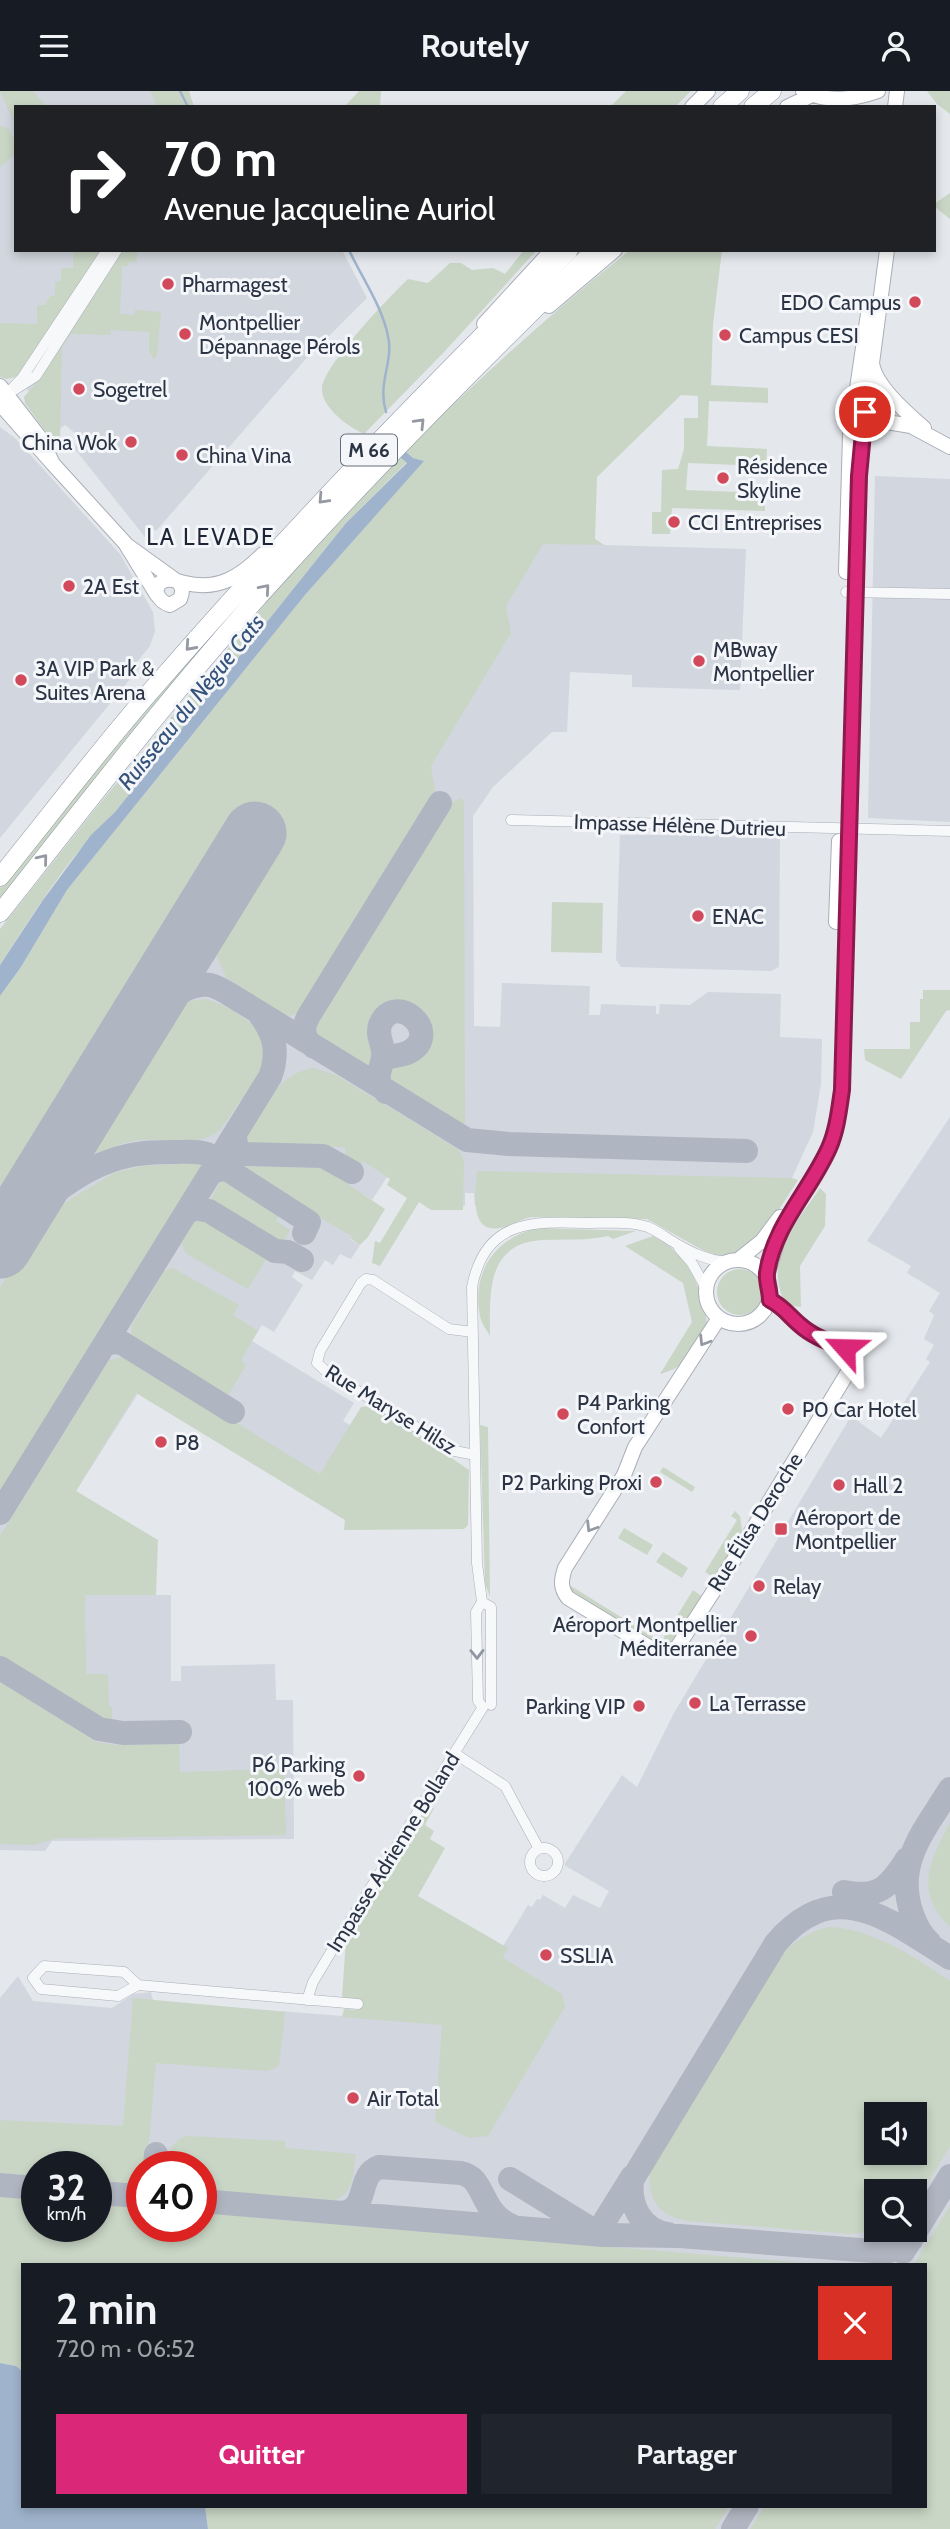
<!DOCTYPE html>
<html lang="fr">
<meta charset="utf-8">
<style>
body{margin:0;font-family:Cabin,sans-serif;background:#20242c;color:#f1f3f6;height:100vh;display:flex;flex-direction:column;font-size:26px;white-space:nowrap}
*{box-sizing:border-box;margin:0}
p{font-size:23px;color:#9ea1a6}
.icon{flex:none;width:38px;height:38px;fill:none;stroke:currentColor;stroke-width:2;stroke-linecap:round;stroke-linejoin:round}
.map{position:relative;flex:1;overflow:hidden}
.details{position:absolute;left:21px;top:2172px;width:906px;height:245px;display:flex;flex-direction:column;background:#171b24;border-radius:0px;box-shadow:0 4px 10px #0003}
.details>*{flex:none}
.hud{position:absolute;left:14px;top:14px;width:922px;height:147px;border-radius:0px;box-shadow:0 4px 10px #0003;background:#202124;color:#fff;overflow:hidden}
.buttons{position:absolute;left:864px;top:2011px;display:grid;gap:14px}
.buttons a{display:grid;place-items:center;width:63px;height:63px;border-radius:0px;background:#171b24;box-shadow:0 4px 10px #0003;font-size:35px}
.speed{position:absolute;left:21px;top:2060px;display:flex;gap:14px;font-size:35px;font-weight:700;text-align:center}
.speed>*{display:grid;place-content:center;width:91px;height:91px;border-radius:50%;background:#171b24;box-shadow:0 4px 10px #0003;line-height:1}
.speed small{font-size:18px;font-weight:400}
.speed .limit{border:10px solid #d22;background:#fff;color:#111}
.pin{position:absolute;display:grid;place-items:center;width:60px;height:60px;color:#fff;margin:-30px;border:4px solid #fff;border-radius:50%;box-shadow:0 2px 7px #0007}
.me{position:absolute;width:77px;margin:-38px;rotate:295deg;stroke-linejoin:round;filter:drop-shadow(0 0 5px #0008)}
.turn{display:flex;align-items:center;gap:24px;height:147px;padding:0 35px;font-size:32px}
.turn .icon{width:91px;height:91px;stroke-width:2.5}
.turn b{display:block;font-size:49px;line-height:60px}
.round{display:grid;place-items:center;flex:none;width:74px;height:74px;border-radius:0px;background:#20242c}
.summary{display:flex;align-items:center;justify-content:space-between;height:119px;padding:0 35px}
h1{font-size:42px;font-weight:800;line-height:52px}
.action{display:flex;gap:14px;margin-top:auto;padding:14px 35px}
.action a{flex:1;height:80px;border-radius:0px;background:#db2777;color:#fff;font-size:28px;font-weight:800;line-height:80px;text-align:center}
.action a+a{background:#20242c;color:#f1f3f6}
header{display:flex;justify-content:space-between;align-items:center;height:91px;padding:0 35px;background:#171b24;font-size:32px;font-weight:800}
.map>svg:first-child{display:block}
.built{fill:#d2d6de;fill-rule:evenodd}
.green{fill:#c9d6c5;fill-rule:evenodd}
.water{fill:#9fb4cc}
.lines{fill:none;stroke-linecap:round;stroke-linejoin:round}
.stream{stroke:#9fb4cc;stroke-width:2.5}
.taxiway{stroke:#b0b6c1;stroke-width:24}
.runway{stroke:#b0b6c1;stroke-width:63}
.street-casing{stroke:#a9aeb7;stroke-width:11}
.secondary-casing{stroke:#a9aeb7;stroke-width:16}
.highway-casing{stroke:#8b94a3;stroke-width:19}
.street{stroke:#f7f8fa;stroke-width:10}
.secondary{stroke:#fff;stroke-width:14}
.highway{stroke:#fff;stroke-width:18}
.oneway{stroke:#959aa2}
.oneway2{stroke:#9196a0}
.route-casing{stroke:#8e194d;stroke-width:18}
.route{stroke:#db2777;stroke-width:12}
.poi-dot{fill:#d1495b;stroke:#f4f6f9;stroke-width:2.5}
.labels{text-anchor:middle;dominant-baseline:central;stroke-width:6;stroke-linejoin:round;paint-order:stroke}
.shield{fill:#f4f6f9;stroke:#676e7b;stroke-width:2}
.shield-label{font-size:19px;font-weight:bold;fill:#2b3445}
.poi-label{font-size:21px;fill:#2b3445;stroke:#f4f6f9;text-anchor:start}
.street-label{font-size:21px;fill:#2b3445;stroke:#f4f6f9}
.neighbourhood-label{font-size:23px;letter-spacing:2px;fill:#1d2536;stroke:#f4f6f9}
.water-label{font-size:23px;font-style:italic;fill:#34527a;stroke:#f4f6f9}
</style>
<header><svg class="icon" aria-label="menu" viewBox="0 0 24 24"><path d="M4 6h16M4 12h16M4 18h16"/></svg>Routely<svg class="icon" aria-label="person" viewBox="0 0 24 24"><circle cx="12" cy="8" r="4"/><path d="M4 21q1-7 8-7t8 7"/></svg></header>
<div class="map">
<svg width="950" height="2438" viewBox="0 0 950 2438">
<rect width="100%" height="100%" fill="#e4e7ec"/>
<path class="built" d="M0,0H166L174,16H16V159H342L367,207L304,270L156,440L153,438L145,446L74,357L81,347L65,334L60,338L0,266Z
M0,336L16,348L120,463L153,521L155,540L150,555L136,572L139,577L0,747Z
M441,352L604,454L746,458L740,599L632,596V584L570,581L567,641H552L493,696L473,725L474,935L500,936L502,892L590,895L589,924H600L601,913L656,915V923H659L660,913L690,914L708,901L781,903L780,946L822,948L821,993L813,1041L792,1087L475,1115L474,1102H465V1115H434L387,1086L372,1109L348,1094L350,1148L360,1154L351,1168L340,1163L333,1174L325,1169L312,1189L295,1180L292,1186L303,1194L274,1241L262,1234L252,1250L354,1312L343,1330L388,1356L345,1429L139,1301L76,1400L155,1451L156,1504H171V1590H181V1575L275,1573L276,1609H293L294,1748L52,1750L45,1760L0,1759V942Z
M875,385L950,388V731L868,727Z
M620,744H780L779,876L771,880L621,876L616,869Z
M950,1026V2438H246L245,2415H926V2174H23L0,2204V1907L18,1885L33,1910L112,1917L133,1903L151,1901L153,1910L455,1934L528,1814L532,1816L537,1808L540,1809L543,1804L565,1817L573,1804L600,1817L609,1800L564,1774L622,1684L637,1696L674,1622L851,1325L881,1347L930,1271L926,1268L934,1254L924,1248L934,1224L929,1220L940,1202L907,1182L911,1175L867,1150ZM877,2023H915V2062H877ZM37,2076H96V2135H37ZM142,2076H201V2135H142ZM877,2100H915V2138H877Z"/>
<path class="green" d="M0,0H33L47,16H16V35Z
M150,0H189L194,16H157Z
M359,0H381L380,16H344Z
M626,0H691L675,16H610Z
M927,0H950V23L937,13Z
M0,35L8,37L16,51V62L0,76Z
M950,102V128L935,116L934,113Z
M73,159H102L19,285L7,288L0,286V232L37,233V214H45L50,205H55V191L61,190V177H73Z
M126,159L143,160H137V171H129L128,175H122L120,223L134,224L135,219L161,221L157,264L154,268L149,261V241L111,239L110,244L71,243L62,256L60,351L54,352L25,312L24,306L40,287L39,285L121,163Z
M524,159H537L445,260L364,343C349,336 321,317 322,297C324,274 389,206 408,188L428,192L450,172H461L472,179L493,177L505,183Z
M577,159H586L507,235L0,814V797L122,646L290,452Z
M630,159H722L713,233L711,294L768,297V312L709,310L707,355L767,358L766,375L688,372L686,399L765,402V420L672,417L670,443H652V421H661L662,379L678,378L684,358V327H698V305L681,304L597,386L595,448L604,454L543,453L506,515L511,542L431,675L436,704L303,919L290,925L281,923L226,886L217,866L216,856L218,844L274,754L237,731L0,1115V905L21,876L67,799L305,504L423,370L413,367L405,360C477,289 551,222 630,159Z
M399,365L407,371L346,432L115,721C68,765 35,821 0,874V838L96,717L278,497Z
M462,707L464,712L465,1031L462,1036L385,988L395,971C408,970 422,965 426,951C442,895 346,910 376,961L368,976L320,948L316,938L317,924L450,712Z
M552,811L603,812L602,862L551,861Z
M923,899H950V919L946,920L901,988L865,969L864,958H910V931H920V908H923Z
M206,908C232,916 275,939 262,973C257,987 246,1002 237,1014C231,1023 223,1038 214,1043C194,1056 163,1047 141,1049C118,1051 96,1063 76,1073L174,915L190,910Z
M314,977L336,984L458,1058L464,1069L463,1119H431L419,1111L380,1175L372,1172L375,1150L380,1152L407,1107L387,1094L390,1088L363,1070L357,1079L345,1072V1056L242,1053C260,1023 275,982 314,977Z
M197,1072L202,1074L0,1404V1197L40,1132L63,1113L89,1097L114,1082L142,1075Z
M242,1075L336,1077L352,1088L349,1094L385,1118L368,1146L360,1154L350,1147L351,1145L238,1077Z
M477,1080L792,1087L798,1089L766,1139L736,1162L713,1165L647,1128L532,1126C521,1128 511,1135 500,1137C468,1143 476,1099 477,1080Z
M223,1086L281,1120L276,1130L290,1139L282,1153L213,1111L212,1106Z
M820,1097L826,1103L825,1135L800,1175L801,1216L786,1214C762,1167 795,1134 820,1097Z
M204,1129L268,1165L248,1198L185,1162L182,1152L194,1131Z
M538,1137L636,1140L613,1148L608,1145C586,1150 565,1148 543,1149C485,1152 490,1204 490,1245C487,1239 481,1232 480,1225C471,1181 496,1146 538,1137Z
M653,1145C687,1161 703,1198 707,1233C693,1259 690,1275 660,1283L692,1231L683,1192L625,1155Z
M173,1177L239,1214L233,1224L258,1240L241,1269L246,1274L228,1305L132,1246L131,1236L164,1180Z
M717 1201a23 23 0 1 1 46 0a23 23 0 1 1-46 0Z
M127,1265L320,1383L361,1316L374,1314L469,1379L468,1434L464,1438L344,1439L345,1429L136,1302L76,1400L158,1449L156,1504H85L86,1583H108L109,1615L112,1616V1632L0,1568V1445L109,1269Z
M480,1334L488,1336L490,1506L485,1492Z
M663,1376L695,1396L692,1401L660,1381Z
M735,1420L740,1425L743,1447L718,1489L705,1481L737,1429L731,1425Z
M624,1437L653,1454L647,1464L618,1447Z
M663,1461L688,1477L682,1487L656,1471Z
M571,1495L661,1551L693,1499L706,1508L672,1554C644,1553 596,1516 571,1500Z
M0,1590L96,1651L117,1654L179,1653L180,1681L284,1678L286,1744L58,1747L34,1754L0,1753Z
M434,1717L425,1734L434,1740L430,1748L445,1757L418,1805L508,1857L503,1867L562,1903L565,1916L488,2045L469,2047L435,2031L442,1934L342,1926L344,1918L359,1919L361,1908L342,1907L346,1848L426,1719Z
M950,1732V1836C914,1801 929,1771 950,1732Z
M827,1836C868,1836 916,1866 950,1890V2055L915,2114V2100H877V2138L883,2139L851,2143L687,2130C654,2124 647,2104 650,2074L771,1875C787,1856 802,1843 827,1836ZM877,2023H915V2062H877Z
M133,1907L285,1921L279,1975L268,1980L156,1972L147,2073L145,2075L142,2076V2081L128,2092L96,2089V2076H37V2085L0,2082V2029L123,2035Z
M187,2045L285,2050V2057L356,2063C353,2082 355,2099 336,2109L201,2099V2076L166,2075C165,2062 174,2049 187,2045Z
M0,2105L37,2108V2135H96V2113L142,2117V2135H201V2122L817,2173L23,2174V2281L16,2275L0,2272Z
M950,2115V2438H750L765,2415H926V2174L914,2173Z
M205,2415H729L715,2438H208Z"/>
<path class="water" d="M405,360L413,367L424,370L305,504L67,799L21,876L0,905V874L43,809L91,744L115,721L346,432L407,372L399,365Z
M0,2272L16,2275L23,2281V2415H205L208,2438H0Z"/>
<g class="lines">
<path class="stream" d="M180,0L188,16
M349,159C362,187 382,215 388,245C394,271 377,291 386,321"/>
<path class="taxiway" d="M129,947C146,926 181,890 210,894C220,896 230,904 239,909L467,1049L509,1053L746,1060
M314,956C303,947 302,938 308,926L440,712
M383,968C392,964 402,965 409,961C444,942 395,898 380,934C376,946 385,955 383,966C381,980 373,988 386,1001
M235,1044L236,1057L245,1063L323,1065L352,1081
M211,1082L220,1078L228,1079L309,1131L304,1142
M186,1122L195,1117L209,1120L275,1160L288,1161L302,1169
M0,1156C31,1118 77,1076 127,1065C143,1061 159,1061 176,1061C188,1061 202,1059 213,1066L214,1077
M104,1255L110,1251L122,1252L233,1321
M0,1422L270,986C279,962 275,944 260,924
M0,1577L99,1638L123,1642L180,1641
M844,1801C879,1808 889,1796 907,1768
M929,1851C921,1844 916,1834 912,1823C894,1772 925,1739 950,1698
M155,2076L156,2063
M510,2088L596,2141
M0,2094L37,2097
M96,2102L142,2105
M201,2110L603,2144L679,2145L886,2161L903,2156L911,2149
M342,2122C370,2118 356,2085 379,2076L461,2082C487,2087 478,2122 514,2136
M590,2142L599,2139L632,2086
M668,2143C641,2139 629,2114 632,2089L776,1852C836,1782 890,1830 950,1867
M903,2161L950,2085
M733,2438L747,2415"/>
<path class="runway" d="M0,1156L255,742"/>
<defs>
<path id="street" d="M14,299L36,285L117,159
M3,307L22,287L107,159
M846,501L950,503
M511,729L950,740
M679,1157L692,1172L707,1199
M473,1241L449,1238L373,1189L366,1188L361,1192L320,1260L317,1272L327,1281L455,1360L475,1364
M482,1511L491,1516V1614
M454,1662L505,1695L539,1758
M530 1771a14 14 0 1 1 28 0a14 14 0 1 1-28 0Z
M138,1894L118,1905L41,1898L33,1887L44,1875L124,1881L138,1894L358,1913
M307,1909L313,1891L337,1851L483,1616L478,1610L476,1521L482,1511L477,1472L472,1196C485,1129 531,1130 588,1132C607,1132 630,1130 648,1136C658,1140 666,1147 675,1152C692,1162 707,1169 726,1171"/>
<path id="secondary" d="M803,0C828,12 853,9 878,0
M692,16L708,0
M787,16L812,4
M895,16L897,0
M549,215L615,159
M484,233L552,159
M872,272C875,295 907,322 924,337
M0,295L41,348L53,373L0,313
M862,315L865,321L875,329L911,335L950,356
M53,373L125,452L157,504
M128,455L178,491C183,496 183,501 180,508L170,514C159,511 150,497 163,490C171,486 177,491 185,492C218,500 240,486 263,463
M846,481L850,345L869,216
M836,831L839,750
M738,1169L762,1150L780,1126
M706 1201a32 32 0 1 1 64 0a32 32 0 1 1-64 0Z
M767,1185L780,1142L830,1055L838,1027L842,999L859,370L887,159
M719,1227L635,1356L624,1384L565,1477C561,1489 560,1497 568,1507L654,1559H672L678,1555L737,1464L848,1281L850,1267L845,1257C830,1252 812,1244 800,1234C787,1223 786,1218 770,1208"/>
<path id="highway" d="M722,16L740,0
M753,16L772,0
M0,786C52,722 102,655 157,593C288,442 426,299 569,159
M0,822C91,707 181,590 280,482C381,370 487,264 595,159"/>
</defs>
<use href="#street" class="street-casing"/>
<use href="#secondary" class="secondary-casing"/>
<use href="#highway" class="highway-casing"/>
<use href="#street" class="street"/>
<use href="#secondary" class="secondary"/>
<use href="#highway" class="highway"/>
</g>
<defs><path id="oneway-chevron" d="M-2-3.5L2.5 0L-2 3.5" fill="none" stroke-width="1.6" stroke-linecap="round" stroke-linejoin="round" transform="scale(1.75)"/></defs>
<g class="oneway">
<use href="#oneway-chevron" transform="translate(420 332) rotate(-46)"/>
<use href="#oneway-chevron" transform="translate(323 408) rotate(133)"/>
<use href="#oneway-chevron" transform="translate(265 498) rotate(-49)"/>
<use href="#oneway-chevron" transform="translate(190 555) rotate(132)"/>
<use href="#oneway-chevron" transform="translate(43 768) rotate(-51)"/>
<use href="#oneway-chevron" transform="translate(704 1250) rotate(122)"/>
<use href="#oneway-chevron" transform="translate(591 1436) rotate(122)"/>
</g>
<use class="oneway2" href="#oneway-chevron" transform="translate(477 1563) rotate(89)"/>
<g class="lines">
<defs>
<path id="route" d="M845,1257C830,1252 812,1245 800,1234C788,1224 784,1216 770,1209C770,1200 766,1190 767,1182C774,1134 810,1100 829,1057C837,1039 839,1019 842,999L859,385L865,321"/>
</defs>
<use href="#route" class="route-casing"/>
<use href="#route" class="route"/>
</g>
<g class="poi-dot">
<circle cx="168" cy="193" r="7"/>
<circle cx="915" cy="211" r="7"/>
<circle cx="185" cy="243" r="7"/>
<circle cx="725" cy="244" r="7"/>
<circle cx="79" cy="298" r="7"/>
<circle cx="131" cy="351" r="7"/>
<circle cx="182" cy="364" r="7"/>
<circle cx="723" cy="387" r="7"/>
<circle cx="674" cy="431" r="7"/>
<circle cx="69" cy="495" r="7"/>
<circle cx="699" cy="570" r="7"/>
<circle cx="21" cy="589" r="7"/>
<circle cx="698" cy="825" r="7"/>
<circle cx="788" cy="1318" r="7"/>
<circle cx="563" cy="1323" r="7"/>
<circle cx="161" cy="1351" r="7"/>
<circle cx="656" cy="1391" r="7"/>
<circle cx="839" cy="1394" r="7"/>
<rect x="774" y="1431" width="14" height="14" rx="3.5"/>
<circle cx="759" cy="1495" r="7"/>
<circle cx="751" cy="1545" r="7"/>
<circle cx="695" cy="1612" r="7"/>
<circle cx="639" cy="1615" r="7"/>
<circle cx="359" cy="1685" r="7"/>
<circle cx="546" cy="1864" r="7"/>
<circle cx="353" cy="2007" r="7"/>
</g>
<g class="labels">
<rect class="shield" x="341" y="343.5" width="56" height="31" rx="5"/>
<g class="shield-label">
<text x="369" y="359">M 66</text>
</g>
<g class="poi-label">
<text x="182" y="193">Pharmagest</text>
<text x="901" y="211" text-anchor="end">EDO Campus</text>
<text x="199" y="231">Montpellier<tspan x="199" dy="24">Dépannage Pérols</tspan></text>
<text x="739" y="244">Campus CESI</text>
<text x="93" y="298">Sogetrel</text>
<text x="117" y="351" text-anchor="end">China Wok</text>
<text x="196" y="364">China Vina</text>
<text x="737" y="375">Résidence<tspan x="737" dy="24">Skyline</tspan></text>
<text x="688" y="431">CCI Entreprises</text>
<text x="83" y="495">2A Est</text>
<text x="713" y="558">MBway<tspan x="713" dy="24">Montpellier</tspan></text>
<text x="35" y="577">3A VIP Park &amp;<tspan x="35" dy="24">Suites Arena</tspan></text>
<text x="712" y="825">ENAC</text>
<text x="577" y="1311">P4 Parking<tspan x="577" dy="24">Confort</tspan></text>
<text x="802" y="1318">P0 Car Hotel</text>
<text x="175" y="1351">P8</text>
<text x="642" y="1391" text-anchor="end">P2 Parking Proxi</text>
<text x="853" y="1394">Hall 2</text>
<text x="795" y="1426">Aéroport de<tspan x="795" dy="24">Montpellier</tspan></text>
<text x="773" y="1495">Relay</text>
<text x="737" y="1533" text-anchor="end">Aéroport Montpellier<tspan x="737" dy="24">Méditerranée</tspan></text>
<text x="709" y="1612">La Terrasse</text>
<text x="625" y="1615" text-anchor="end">Parking VIP</text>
<text x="345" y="1673" text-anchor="end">P6 Parking<tspan x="345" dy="24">100% web</tspan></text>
<text x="560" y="1864">SSLIA</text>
<text x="367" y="2007">Air Total</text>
</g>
<g class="street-label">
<text transform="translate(680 734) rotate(2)">Impasse Hélène Dutrieu</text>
<text transform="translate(391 1318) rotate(32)">Rue Maryse Hilsz</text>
<text transform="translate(755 1431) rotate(-58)">Rue Élisa Deroche</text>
<text transform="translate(393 1761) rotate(-58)">Impasse Adrienne Bolland</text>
</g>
<g class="neighbourhood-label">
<text x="211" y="446">LA LEVADE</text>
</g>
<g class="water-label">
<text transform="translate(191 611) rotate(-51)">Ruisseau du Nègue Cats</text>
</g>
</g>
</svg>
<div class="buttons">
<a><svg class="icon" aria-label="sound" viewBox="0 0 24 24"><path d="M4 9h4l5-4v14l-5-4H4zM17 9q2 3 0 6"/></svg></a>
<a><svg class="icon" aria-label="search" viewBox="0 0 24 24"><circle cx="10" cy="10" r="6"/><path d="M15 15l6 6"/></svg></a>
</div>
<div class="speed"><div>32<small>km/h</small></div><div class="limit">40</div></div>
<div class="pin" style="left:865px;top:321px;background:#d93025"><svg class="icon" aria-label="arrive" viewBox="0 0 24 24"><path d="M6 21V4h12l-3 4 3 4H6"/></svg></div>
<svg class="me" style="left:845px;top:1257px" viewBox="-20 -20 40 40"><path d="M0-17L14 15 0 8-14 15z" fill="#db2777" stroke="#fff" stroke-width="4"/></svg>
<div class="hud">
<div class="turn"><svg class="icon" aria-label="right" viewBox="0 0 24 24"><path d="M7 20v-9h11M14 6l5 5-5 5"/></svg><div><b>70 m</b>Avenue Jacqueline Auriol</div></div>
</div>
<section class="details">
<div class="summary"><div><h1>2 min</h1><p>720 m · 06:52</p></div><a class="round" style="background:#d93025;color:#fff"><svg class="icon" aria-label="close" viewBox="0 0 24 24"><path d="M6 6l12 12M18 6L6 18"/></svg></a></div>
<div class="action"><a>Quitter</a><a>Partager</a></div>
</section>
</div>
